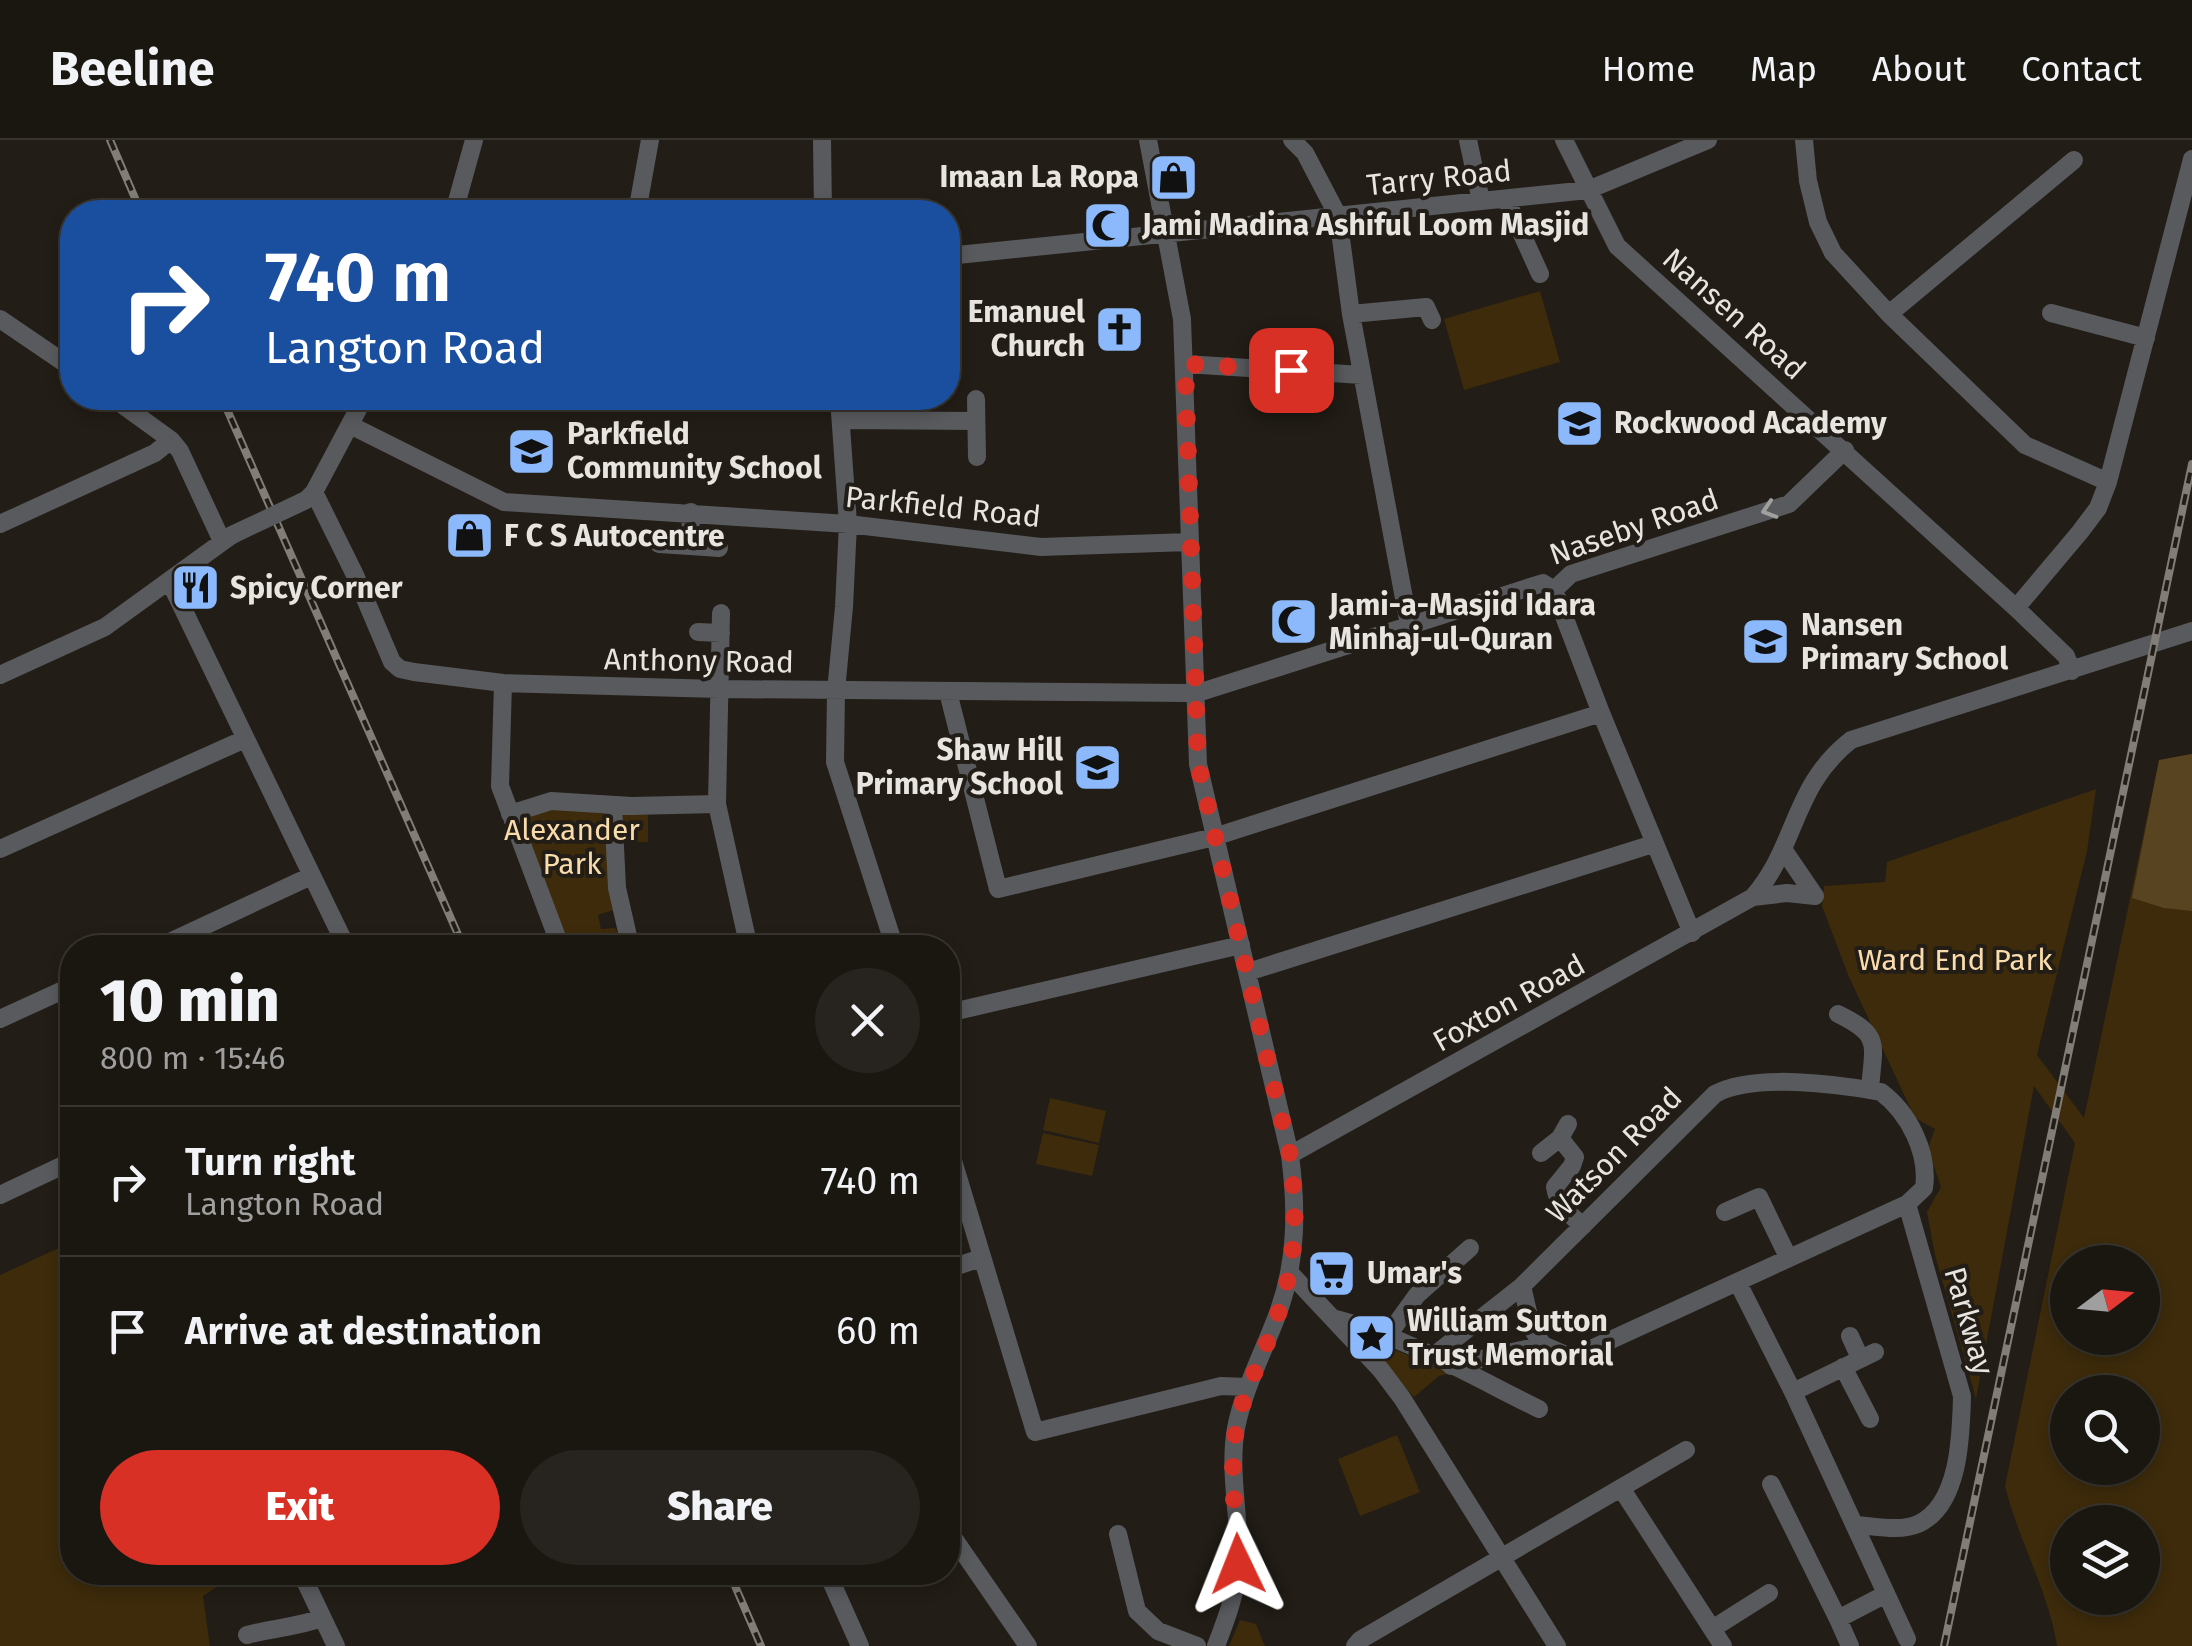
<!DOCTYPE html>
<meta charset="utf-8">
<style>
body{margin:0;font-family:"Fira Sans",sans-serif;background:#27231e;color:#f1f3f6;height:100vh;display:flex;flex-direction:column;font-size:38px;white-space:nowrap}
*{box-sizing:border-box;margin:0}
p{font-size:32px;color:#9f9f9f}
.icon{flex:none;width:55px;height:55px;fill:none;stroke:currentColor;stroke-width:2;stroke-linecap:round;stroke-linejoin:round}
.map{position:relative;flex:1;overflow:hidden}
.sheet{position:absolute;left:60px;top:795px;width:900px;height:650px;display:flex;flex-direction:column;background:#1a1610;border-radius:40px;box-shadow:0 5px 15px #0003,0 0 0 2px #383530}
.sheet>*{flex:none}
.top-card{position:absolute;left:60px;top:60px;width:900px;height:210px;border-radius:40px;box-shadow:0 5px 15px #0003,0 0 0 2px #383530;background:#1a4fa0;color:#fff;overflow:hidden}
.needle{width:65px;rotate:74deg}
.buttons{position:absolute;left:2050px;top:1105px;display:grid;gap:20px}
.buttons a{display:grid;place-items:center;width:110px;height:110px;border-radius:50%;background:#1a1610;box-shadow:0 5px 15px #0003,0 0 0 2px #383530;font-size:50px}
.pin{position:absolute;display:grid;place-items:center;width:85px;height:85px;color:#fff;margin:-42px;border-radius:20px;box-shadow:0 5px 15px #0006}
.me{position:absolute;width:110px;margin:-55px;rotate:358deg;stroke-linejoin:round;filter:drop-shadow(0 0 8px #0008)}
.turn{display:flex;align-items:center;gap:35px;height:210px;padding:0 40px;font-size:45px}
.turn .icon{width:130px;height:130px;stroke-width:2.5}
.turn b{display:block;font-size:70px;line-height:85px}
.round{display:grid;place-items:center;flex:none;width:105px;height:105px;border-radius:52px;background:#27231e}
.summary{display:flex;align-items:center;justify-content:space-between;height:170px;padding:0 40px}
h1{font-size:60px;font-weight:800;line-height:75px}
.action{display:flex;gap:20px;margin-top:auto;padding:20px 40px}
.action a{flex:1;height:115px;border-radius:60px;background:#d93025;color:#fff;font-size:40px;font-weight:800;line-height:115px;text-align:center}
.action a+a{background:#27231e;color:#f1f3f6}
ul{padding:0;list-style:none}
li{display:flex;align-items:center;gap:30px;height:150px;padding:0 40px;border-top:2px solid #383530}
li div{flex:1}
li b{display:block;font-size:38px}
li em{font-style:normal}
header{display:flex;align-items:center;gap:60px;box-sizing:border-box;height:140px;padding:0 50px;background:#1a1610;border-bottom:2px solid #383530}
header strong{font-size:48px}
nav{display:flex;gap:55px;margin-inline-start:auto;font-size:35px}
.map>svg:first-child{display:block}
.green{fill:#3d2b0b;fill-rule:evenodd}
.forest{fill:#584420}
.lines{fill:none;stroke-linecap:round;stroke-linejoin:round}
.minor{stroke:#585a5e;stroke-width:18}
.rail-casing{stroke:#817d77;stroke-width:8}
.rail{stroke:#221d16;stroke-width:4;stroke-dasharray:11;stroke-linecap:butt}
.minor-bridge{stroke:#585a5e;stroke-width:18}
.oneway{stroke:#a0a09f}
.route{stroke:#d93025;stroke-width:18;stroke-dasharray:0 32.4}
.labels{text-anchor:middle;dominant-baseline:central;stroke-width:8;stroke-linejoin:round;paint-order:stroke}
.poi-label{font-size:30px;font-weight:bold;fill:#e8e5e0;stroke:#221d16;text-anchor:start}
.street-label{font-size:30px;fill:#e8e5e0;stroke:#221d16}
.park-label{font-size:30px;fill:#fadcac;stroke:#221d16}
</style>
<header>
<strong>Beeline</strong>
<nav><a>Home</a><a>Map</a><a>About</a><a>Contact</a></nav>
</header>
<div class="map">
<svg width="2192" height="1506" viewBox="0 0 2192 1506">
<rect width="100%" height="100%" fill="#221d16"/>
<path class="green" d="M1540,151L1560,222L1464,250L1444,179Z
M2192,614V1506H2057C2049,1452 2018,1400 2005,1346L2075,1003L2034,946L1976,1259L1935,1115L1927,1072L1941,1047L1928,1008L1935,989L1915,978L1849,837L1822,766L1824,746L1885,742L1887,722L2096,649L2087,711L2037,915L2084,978L2159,620ZM2068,1122H2142V1198H2068ZM2068,1252H2142V1328H2068ZM2068,1382H2142V1458H2068Z
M565,668L648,675V702L610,703L613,770L598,775L601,789L615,788L626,807H569L521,683L530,674Z
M1050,958L1106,971L1099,1003L1043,990Z
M1043,993L1099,1005L1092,1036L1036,1024Z
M72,1102V1432L238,1433L203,1456L210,1506H0V1135Z
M1359,1195L1451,1233L1439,1236L1414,1257Z
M1397,1295L1420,1352L1360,1376L1338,1319Z
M1240,1480L1256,1484L1265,1506H1229Z"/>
<path class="forest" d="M2192,614V771L2164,768L2132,758L2159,620Z"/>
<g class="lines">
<path class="minor" d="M822,0L823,72
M1148,0L1182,179L1198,624L1290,1015C1297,1069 1297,1121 1278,1173C1264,1211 1244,1248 1236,1288C1228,1334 1241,1379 1238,1425C1236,1454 1226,1480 1216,1506
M1292,0L1305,13L1338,76L1351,174L1409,485
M1468,0L1481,61
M1564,0L1617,106L2016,468L2066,516L2072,531
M1804,0L1808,41L1818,82L1833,113L1889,174L2025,305L2108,342
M1506,59L1540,134
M454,72L474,0
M637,72L650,0
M948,116L1588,50L1708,0
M2051,173L2146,198
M1351,174L1426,167L1432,180
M1889,174L2074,20
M0,179L72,228
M1185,224L1362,235
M113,258L171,300L180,311L221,399
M747,258L840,262
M839,258L848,384L844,467L836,551L835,622L895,808
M976,259L977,317
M842,280L976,281
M350,285L504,362L848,384L1041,407L1189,402
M314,352L355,435L392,522L400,529L414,532L503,543L719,549L1186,553L1204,551L1543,443L1554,450
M306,360L314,352L364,258
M691,372L690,406L719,408
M0,384L155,313L171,300
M659,404L690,406
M170,442L347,808
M1554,450L1601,573L1692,793
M1554,450L1571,434L1789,364L1845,310
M2016,468L2080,392L2098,368L2108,342L2192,19
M721,473L717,664L749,808
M698,492L721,493
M0,535L105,487L232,395
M503,543L500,646L561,808
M948,552L998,749L1214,697L1601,573
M613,665L617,748L628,796
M510,674L551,661L632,666L717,664
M0,709L245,599
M1783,709L1815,756
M1753,757L1787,753L1815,756
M157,808L311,736
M1248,832L1653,704
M948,873L1241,805
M1838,874C1883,896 1873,904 1870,950
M0,879L72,846
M1560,998L1575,1017L1572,1026L1555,1047C1558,1066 1569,1074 1583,1086
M948,1004L1035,1292L1221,1246L1248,1247
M1541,1013L1560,998L1568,984
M1290,1015L1753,757C1798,705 1792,646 1851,600L2192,491
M0,1055L72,1021
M1725,1072L1759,1057L1788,1117
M948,1129L981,1118
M1289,1132L1381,1230L1402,1258L1557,1506
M1738,1143L1793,1252L1907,1499
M1522,1146L1532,1189L1543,1205
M1336,1179C1406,1197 1474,1237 1539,1269
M1850,1196L1860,1218
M1386,1198L1417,1155L1470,1108
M1432,1217L1522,1146L1715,954C1753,933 1838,944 1881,952C1909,973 1929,1013 1924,1048L1907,1064L1962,1256C1961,1295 1960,1365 1918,1384C1899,1392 1875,1386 1855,1385
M1451,1226L1543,1205L1566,1215H1578L1907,1064
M1843,1227L1870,1279
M1793,1252L1875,1212
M1771,1344L1838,1479L1886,1454
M1621,1348L1723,1506
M948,1390L1028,1506
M1118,1394L1137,1471L1158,1491L1197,1506
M306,1432V1443L336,1506
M827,1432L860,1506
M1838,1479L1850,1506
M1712,1489L1769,1453
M247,1495C273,1488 297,1487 322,1478
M1355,1506L1360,1500L1686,1310"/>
<defs>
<path id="rail" d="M110,0L141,72
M222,258L464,808
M729,1432L761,1506
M1944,1506L2192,324"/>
</defs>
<use href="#rail" class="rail-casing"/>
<use href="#rail" class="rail"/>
<path class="minor-bridge" d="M232,395L306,360"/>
</g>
<defs><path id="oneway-chevron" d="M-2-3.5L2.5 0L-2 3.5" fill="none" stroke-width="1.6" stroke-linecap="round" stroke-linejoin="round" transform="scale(2.5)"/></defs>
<use class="oneway" href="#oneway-chevron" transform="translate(1769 370) rotate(162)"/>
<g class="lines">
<path class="route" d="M1238,1424C1237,1378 1228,1330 1237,1284C1246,1243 1268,1208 1280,1168C1297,1116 1297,1068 1290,1015L1198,624L1185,224L1291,230"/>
</g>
<defs>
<symbol id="shop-square" viewBox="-11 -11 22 22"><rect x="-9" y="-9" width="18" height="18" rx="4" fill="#8bb9fc" stroke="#221d16"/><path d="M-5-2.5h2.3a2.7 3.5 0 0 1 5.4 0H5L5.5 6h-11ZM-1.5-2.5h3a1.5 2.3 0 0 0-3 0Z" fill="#111"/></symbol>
<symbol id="mosque-square" viewBox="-11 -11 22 22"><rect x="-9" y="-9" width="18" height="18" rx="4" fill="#8bb9fc" stroke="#221d16"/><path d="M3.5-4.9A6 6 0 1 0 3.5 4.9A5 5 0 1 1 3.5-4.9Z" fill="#111"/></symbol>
<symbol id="church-square" viewBox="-11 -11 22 22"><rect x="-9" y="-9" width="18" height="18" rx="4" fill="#8bb9fc" stroke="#221d16"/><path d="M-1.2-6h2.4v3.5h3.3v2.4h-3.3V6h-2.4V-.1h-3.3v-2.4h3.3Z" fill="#111"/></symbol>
<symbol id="school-square" viewBox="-11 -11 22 22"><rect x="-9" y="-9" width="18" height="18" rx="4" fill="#8bb9fc" stroke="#221d16"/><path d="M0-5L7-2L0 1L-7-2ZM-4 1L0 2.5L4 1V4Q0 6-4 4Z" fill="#111"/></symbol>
<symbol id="restaurant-square" viewBox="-11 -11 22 22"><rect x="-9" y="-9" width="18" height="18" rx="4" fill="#8bb9fc" stroke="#221d16"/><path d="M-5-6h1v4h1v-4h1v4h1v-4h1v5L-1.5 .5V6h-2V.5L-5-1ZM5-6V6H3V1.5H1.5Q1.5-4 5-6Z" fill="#111"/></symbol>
<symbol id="supermarket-square" viewBox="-11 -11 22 22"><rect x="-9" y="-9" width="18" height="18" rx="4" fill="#8bb9fc" stroke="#221d16"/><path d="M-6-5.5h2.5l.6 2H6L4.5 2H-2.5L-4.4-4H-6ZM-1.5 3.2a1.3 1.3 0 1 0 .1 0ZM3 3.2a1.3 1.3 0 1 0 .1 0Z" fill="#111"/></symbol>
<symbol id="sight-square" viewBox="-11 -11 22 22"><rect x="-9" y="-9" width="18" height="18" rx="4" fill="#8bb9fc" stroke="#221d16"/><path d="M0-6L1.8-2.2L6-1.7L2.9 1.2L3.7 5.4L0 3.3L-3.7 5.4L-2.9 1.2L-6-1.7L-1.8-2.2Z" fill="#111"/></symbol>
</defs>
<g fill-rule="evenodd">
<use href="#shop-square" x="1146" y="10" width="55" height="55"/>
<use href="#mosque-square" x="1080" y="58" width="55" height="55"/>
<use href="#church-square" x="1092" y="162" width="55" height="55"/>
<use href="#school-square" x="1552" y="256" width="55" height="55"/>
<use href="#school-square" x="504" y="284" width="55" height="55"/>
<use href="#shop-square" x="442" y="368" width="55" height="55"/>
<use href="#restaurant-square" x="168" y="420" width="55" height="55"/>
<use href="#mosque-square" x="1266" y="454" width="55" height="55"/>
<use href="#school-square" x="1738" y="474" width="55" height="55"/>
<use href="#school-square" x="1070" y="600" width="55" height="55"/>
<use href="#supermarket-square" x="1304" y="1106" width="55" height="55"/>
<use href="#sight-square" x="1344" y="1170" width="55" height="55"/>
</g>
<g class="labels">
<g class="poi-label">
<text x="1139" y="37" text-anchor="end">Imaan La Ropa</text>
<text x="1142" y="85">Jami Madina Ashiful Loom Masjid</text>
<text x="1085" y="172" text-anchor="end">Emanuel<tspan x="1085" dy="34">Church</tspan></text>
<text x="1614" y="283">Rockwood Academy</text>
<text x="567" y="294">Parkfield<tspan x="567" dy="34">Community School</tspan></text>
<text x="504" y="396">F C S Autocentre</text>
<text x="230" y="448">Spicy Corner</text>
<text x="1329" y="465">Jami-a-Masjid Idara<tspan x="1329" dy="34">Minhaj-ul-Quran</tspan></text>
<text x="1801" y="485">Nansen<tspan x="1801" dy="34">Primary School</tspan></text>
<text x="1063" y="610" text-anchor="end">Shaw Hill<tspan x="1063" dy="34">Primary School</tspan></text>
<text x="1367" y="1133">Umar's</text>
<text x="1407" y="1181">William Sutton<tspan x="1407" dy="34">Trust Memorial</tspan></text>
</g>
<g class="street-label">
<text transform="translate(1439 38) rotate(-6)">Tarry Road</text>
<text transform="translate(1734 174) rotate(42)">Nansen Road</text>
<text transform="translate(943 367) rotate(6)">Parkfield Road</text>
<text transform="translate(1634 387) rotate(-19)">Naseby Road</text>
<text transform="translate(699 521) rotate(1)">Anthony Road</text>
<text transform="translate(1509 863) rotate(-29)">Foxton Road</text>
<text transform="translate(1614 1015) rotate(-45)">Watson Road</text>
<text transform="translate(1969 1181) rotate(74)">Parkway</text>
</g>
<g class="park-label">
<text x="572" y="690">Alexander<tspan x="572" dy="34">Park</tspan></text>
<text x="1955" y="820">Ward End Park</text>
</g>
</g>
</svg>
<div class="buttons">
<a><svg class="needle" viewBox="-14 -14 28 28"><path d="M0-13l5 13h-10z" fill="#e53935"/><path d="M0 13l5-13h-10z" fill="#9f9f9f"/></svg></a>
<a><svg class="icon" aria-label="search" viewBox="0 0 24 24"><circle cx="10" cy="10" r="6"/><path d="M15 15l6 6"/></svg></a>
<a><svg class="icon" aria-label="layers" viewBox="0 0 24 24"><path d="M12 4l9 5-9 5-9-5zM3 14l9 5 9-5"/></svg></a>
</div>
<div class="pin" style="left:1291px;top:230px;background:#d93025"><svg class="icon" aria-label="arrive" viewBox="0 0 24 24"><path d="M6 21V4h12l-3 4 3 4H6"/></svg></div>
<svg class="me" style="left:1238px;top:1424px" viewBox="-20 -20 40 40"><path d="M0-17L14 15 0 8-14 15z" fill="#d93025" stroke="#fff" stroke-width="4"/></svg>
<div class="top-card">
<div class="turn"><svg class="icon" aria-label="right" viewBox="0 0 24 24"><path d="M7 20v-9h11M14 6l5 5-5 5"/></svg><div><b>740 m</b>Langton Road</div></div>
</div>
<section class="sheet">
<div class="summary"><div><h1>10 min</h1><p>800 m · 15:46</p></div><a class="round"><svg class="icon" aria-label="close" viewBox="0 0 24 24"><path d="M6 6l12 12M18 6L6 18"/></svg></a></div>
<ul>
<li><svg class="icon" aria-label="right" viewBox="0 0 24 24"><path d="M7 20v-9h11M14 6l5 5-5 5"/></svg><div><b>Turn right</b><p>Langton Road</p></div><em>740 m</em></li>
<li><svg class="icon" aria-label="arrive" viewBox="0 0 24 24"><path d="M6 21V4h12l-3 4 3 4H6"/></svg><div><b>Arrive at destination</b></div><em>60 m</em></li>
</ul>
<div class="action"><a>Exit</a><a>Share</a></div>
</section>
</div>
